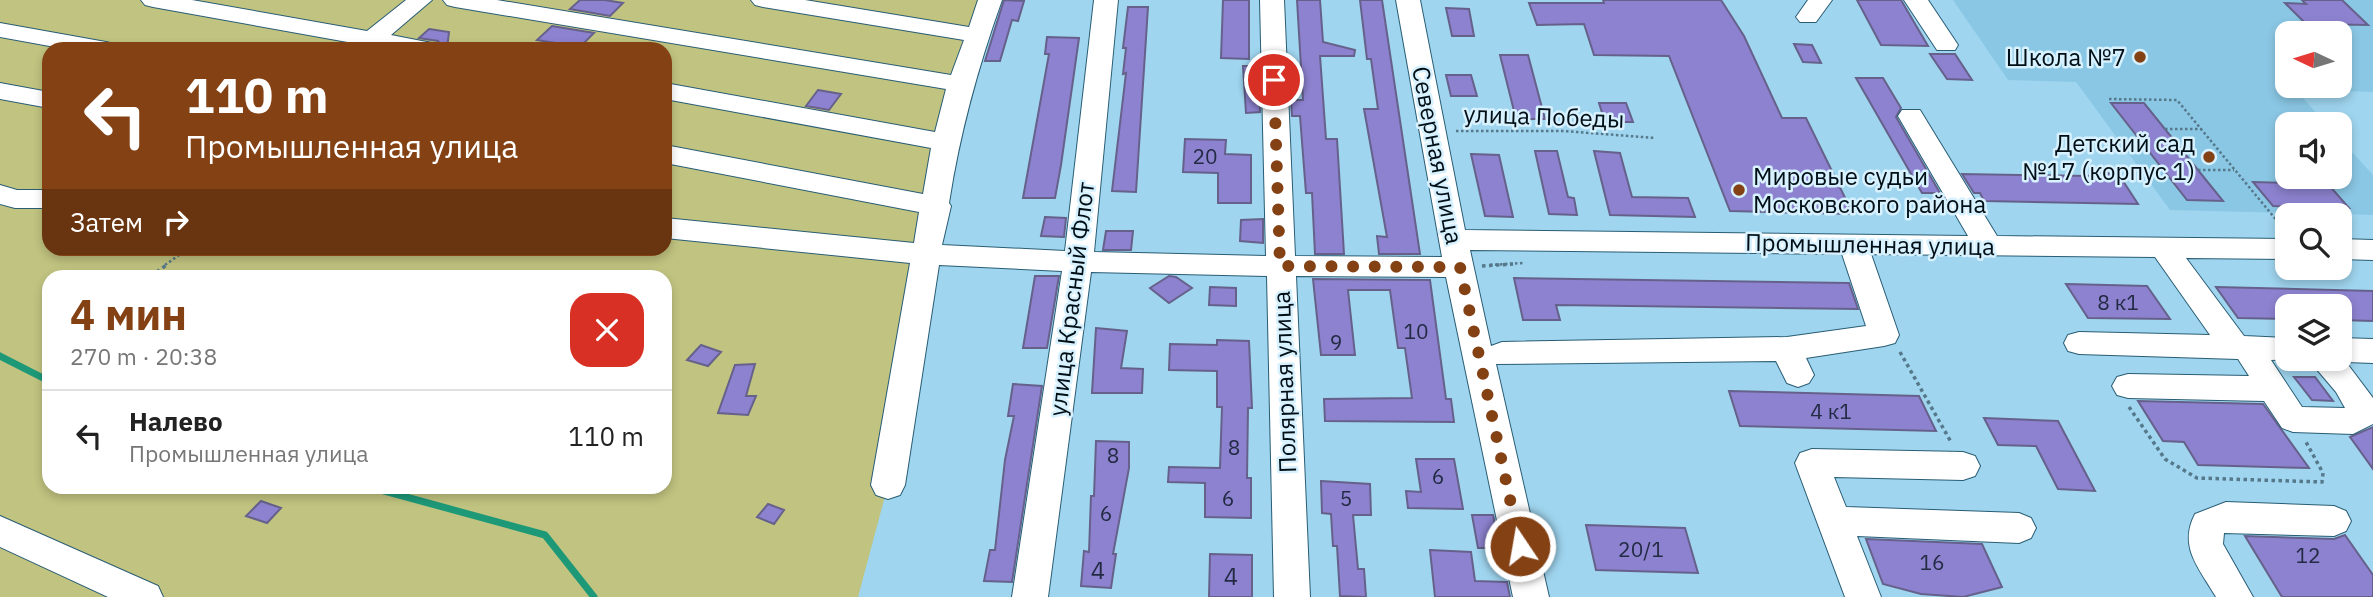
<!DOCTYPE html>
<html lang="ru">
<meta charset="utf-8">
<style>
body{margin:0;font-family:"IBM Plex Sans",sans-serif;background:#f6f6f6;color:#222;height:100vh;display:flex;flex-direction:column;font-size:26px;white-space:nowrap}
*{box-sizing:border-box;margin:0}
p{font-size:23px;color:#767676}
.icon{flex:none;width:38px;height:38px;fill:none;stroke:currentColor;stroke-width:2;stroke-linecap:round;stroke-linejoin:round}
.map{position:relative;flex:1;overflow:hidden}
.details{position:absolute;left:42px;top:270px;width:630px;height:224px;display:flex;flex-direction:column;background:#fff;border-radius:21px;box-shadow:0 4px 10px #0003}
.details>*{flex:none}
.guide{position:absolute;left:42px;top:42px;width:630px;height:214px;border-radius:21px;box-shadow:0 4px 10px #0003;background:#844114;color:#fff;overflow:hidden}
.needle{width:46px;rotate:274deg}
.buttons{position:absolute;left:2275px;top:21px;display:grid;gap:14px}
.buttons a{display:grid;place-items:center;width:77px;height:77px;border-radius:14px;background:#fff;box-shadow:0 4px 10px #0003;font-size:35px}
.pin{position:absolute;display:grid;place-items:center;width:60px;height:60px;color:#fff;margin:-30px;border:4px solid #fff;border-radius:50%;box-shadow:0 2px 7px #0007}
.me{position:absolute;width:77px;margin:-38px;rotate:348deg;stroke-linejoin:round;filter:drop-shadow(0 0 5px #0008)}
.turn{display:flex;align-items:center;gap:24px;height:147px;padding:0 28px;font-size:32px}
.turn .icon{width:91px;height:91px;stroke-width:2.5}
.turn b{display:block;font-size:49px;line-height:60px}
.then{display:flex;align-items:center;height:66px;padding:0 28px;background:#0003;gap:14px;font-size:26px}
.round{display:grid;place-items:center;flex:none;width:74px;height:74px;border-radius:21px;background:#f6f6f6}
.summary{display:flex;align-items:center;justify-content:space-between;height:119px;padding:0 28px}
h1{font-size:42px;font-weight:700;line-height:52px;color:#844114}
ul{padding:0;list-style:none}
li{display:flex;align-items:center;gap:21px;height:91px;padding:0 28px;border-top:2px solid #e0e0e0}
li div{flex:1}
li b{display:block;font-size:26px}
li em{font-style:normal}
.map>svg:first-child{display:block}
.built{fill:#8ac7e4;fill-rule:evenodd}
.green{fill:#c1c380;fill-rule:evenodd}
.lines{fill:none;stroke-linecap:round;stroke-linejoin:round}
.stream{stroke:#1e9978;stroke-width:7}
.building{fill:#8d82cf;stroke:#66618b;stroke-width:2}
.minor-casing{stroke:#295d74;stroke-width:2}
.path-far1{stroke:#55788a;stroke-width:2.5;stroke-dasharray:2.5 2.5;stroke-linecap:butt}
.path{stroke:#55788a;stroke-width:3.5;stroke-dasharray:3.5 3.5;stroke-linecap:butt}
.minor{fill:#fff;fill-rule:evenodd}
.route{stroke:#844114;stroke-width:12;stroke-dasharray:0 21.6}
.poi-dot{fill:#844114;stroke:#d7f1ff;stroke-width:2.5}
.labels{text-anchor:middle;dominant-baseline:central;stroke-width:5;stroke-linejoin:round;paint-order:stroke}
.number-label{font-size:21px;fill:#232b44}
.poi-label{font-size:24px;fill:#000e16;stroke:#d7f1ff;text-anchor:end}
.street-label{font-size:24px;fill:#000e16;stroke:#d7f1ff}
.near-number-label{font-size:24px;fill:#232b44}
</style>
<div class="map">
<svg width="2373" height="597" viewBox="0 0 2373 597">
<rect width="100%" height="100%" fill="#9fd5ef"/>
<path class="built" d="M1953,0H2373V92L2295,89L2326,124H2287V177H2340V139L2373,175V215L2170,210L2076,82L2008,80ZM2287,33H2340V86H2287Z"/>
<path class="green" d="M0,0H990L888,485L858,597H0ZM49,49H665V248H49ZM49,276H665V486H49Z"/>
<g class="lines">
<path class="stream" d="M0,356L49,381
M366,486L545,535L594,597"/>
</g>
<path class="building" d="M580,0H605L623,3L610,16L570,9Z
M1004,0L1024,1L1018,21L1012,20L1000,61H985Z
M1223,0H1249V59L1221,58Z
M1297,0H1320L1323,42L1355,50L1354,56H1320L1326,139H1337L1344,254H1315L1312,193H1306L1300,116H1292L1291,100H1303Z
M1360,0H1382L1420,254H1379L1377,236L1387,237L1364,109H1378L1371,59H1367Z
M1603,0H1721L1744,36L1782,118H1806L1853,214L1730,211L1669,56L1594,55L1584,24L1537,25L1529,3H1604Z
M1857,0H1901L1928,46L1881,45Z
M2302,0H2342L2368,25L2306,24L2285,3L2306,4Z
M1128,7H1148L1136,192L1112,191L1126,73L1123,74L1126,48H1123Z
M1446,8L1469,9L1474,36H1452Z
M552,26L594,33L580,47L537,40Z
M429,29L449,32L447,49H443L438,41L419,38Z
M1047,37L1079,38L1061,165L1055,198H1023L1049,54H1045Z
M1794,44L1812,45L1821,63L1803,62Z
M1930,54H1955L1972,80L1947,79Z
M1500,55H1528L1545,119H1516Z
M1243,66H1259L1260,112L1246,113Z
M1446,75H1471L1477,96H1451Z
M1856,78H1883L1901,108L1896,117L1940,193H1922Z
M818,90L841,94L829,110L806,106Z
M1599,103H1626L1633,122H1605Z
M2111,103H2144L2223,201L2187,200Z
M1185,139L1226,140L1225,154L1251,155V203H1218V173L1183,172Z
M1535,151H1557L1568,197L1574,198L1577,215L1549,214Z
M1594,151L1620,153L1632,197L1688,198L1695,217L1610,215Z
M1471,154L1499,155L1513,217L1485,216Z
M2098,172L2112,174L2123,181L2138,204L1984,201L1980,193H1974L1962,174L2088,176Z
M2253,182L2328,184L2349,208L2273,206Z
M1045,217L1066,218L1064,237L1041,236Z
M1263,219V243L1240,241L1241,220Z
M1106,231H1133L1131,250H1103Z
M1035,276H1059L1047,348H1023Z
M1169,276L1176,277L1192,288L1169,303L1150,288Z
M1514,278L1849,283L1858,309L1556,305L1560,320H1523Z
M1313,279L1430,280L1446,399H1451L1454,422L1325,421L1324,399L1412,398L1405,348H1398L1390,290H1348L1355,355H1321Z
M2066,284L2147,286L2170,319L2088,318Z
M1210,287L1236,288V306L1209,305Z
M2216,287L2373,291V321L2340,320V306H2287V319L2238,318Z
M1096,328L1127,331L1121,368L1143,369L1142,393H1092Z
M1217,340L1249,341L1252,408H1248L1247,478H1251V518L1205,517V483L1168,482L1169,467L1220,468L1222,407H1217V371L1169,370L1170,344L1217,345Z
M701,345L721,352L708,366L687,360Z
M755,364L746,396H756L748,415L718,413L735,365Z
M2294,377H2315L2333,401L2312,400Z
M1013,384L1042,386L1012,582L984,581L990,550H995L1005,460L1014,416H1008Z
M1729,391L1919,396L1936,431L1740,426Z
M2138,401L2263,404L2309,468L2198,465L2184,442L2163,441Z
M1984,418L2058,421L2095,491L2058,489L2036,446L1998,445Z
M2373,427V469L2350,437Z
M1096,441L1129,442V468L1113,554H1116L1111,588L1081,586L1084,551L1089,552L1091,496H1094Z
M1416,459H1454L1463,509L1408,508L1406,491L1421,492Z
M1321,481L1370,484L1371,515H1353L1358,569H1364L1366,597L1340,596L1337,546H1333L1331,514L1322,513Z
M261,501L281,508L267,523L246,516Z
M768,504L784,510L774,524L757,517Z
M1472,515H1493L1500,548H1478Z
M1586,525L1685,528L1698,573L1596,570Z
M2345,535L2373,575V597H2282L2245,536L2334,539Z
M1866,539L1982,544L2002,587L1963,597L1921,594L1883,584Z
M1430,550L1471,552L1475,581L1507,582L1510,597H1435Z
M1210,554L1252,555V597H1209Z"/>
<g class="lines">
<defs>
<path id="minor" d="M141,0H192L367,31L406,0H432L391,35L437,44L440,49H353V43L153,7L145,5Z
M443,0H497L951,75L964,40L763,7L755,5L751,0H805L969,27L978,0H1002C978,67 960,132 949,203L951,206L942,245L1065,251L1094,0H1118L1094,252L1266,256L1260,0H1284L1295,256L1442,257L1396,0H1420L1465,230L1968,236L1898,116L1902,110H1920L1997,236L2287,239V259L2186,258L2244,336L2287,338V359H2293L2271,360L2302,407L2345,408L2336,392L2308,359H2340V338L2373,339V363L2346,362L2373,398V424L2353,434L2293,432L2282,428L2264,401L2128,398L2117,395L2112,386L2117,377L2128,374L2249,376L2238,359L2079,354L2068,351L2064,343L2068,335L2079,332L2210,335L2155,257L1871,254L1899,335L1895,343L1884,346L1806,358L1814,375L1809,383L1798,387L1787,383L1776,361L1496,364L1549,597H1513L1446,277L1296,276L1310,597H1274L1267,276L1091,272L1048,597H1012L1062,271L939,265L905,485L900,495L888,499L876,495L871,485L910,263L665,238V218L914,243L919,212L665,163V145L923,194L931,148L665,99V83L935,132L946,89L455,7L447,5ZM1470,250L1842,254L1866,326L1787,337L1502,342L1491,346Z
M1808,0H1832L1816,22H1800L1796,17Z
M1904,0H1928L1958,45L1955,50H1937Z
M0,23L106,42L115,44L118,49H66L0,37Z
M0,83L49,92V108L0,99Z
M0,185L17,190H49V208H15L0,204Z
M2340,239L2373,240V260L2340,259Z
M1812,449L1963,452L1975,456L1980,466L1975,476L1963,480L1834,477L1846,507L2019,513L2031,518L2036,528L2031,538L2019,543L1857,536L1881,597H1845L1795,463L1800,453Z
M2226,502L2334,506L2346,511L2351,521L2346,531L2334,536L2224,533L2223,544L2253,597H2216C2199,568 2178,547 2195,514Z
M0,516L158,586L163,597H108L0,547Z"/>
</defs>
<use href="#minor" class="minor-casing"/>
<path class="path-far1" d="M2109,99L2177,100L2283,228
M2165,129H2201
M1456,131H1564L1655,138
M2198,170H2234
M165,265L189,248
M1490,265L1523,263"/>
<path class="path" d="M1482,266L1513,264
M151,276L168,264
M1900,352L1951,442
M2129,407L2165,459L2197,478L2322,482L2323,473L2306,442"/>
<use href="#minor" class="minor"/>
</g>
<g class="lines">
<path class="route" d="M1274,80L1280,266L1460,267L1520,546"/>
</g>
<g class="poi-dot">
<circle cx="2140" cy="57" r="7"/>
<circle cx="2209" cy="157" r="7"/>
<circle cx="1739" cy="190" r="7"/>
</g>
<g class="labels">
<g class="number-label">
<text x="1205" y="156">20</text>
<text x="2118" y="302">8 к1</text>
<text x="1416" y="331">10</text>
<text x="1336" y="342">9</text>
<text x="1831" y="411">4 к1</text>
<text x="1234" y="447">8</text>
<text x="1113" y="455">8</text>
<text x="1438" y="476">6</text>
<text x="1228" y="498">6</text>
<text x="1346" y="498">5</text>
<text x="1106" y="513">6</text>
<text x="1641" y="549">20/1</text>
<text x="2308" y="555">12</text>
<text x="1932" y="562">16</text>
</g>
<g class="poi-label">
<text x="2126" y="57">Школа №7</text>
<text x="2195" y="143">Детский сад<tspan x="2195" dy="28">№17 (корпус 1)</tspan></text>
<text x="1753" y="176" text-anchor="start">Мировые судьи<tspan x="1753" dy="28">Московского района</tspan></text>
</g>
<g class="street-label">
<text transform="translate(1544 116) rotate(2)">улица Победы</text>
<text transform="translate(1438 155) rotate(79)">Северная улица</text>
<text transform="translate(1870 244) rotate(1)">Промышленная улица</text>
<text transform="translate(1071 299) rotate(-83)">улица Красный Флот</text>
<text transform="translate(1284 382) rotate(-92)">Полярная улица</text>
</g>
<g class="near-number-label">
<text x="1098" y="570">4</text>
<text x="1231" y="576">4</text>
</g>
</g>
</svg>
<div class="buttons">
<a><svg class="needle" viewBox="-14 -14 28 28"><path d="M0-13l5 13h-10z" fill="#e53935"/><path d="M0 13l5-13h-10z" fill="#767676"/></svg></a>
<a><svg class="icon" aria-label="sound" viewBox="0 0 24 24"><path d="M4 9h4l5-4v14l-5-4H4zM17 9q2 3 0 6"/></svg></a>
<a><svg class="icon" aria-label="search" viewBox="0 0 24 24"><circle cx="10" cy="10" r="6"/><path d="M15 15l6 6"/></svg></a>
<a><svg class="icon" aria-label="layers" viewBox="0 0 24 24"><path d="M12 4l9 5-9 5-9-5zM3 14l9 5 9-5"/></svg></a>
</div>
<div class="pin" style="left:1274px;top:80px;background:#d93025"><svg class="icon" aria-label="arrive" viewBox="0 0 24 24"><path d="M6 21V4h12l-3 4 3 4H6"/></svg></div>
<svg class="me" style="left:1520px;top:546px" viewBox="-20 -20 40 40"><circle r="17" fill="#844114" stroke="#fff" stroke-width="3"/><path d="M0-11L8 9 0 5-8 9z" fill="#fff"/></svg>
<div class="guide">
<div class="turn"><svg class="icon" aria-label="left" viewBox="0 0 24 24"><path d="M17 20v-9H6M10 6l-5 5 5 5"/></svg><div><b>110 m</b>Промышленная улица</div></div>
<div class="then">Затем<svg class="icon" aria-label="right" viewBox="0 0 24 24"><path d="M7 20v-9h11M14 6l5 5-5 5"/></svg></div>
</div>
<section class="details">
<div class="summary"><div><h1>4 мин</h1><p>270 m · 20:38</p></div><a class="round" style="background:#d93025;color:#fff"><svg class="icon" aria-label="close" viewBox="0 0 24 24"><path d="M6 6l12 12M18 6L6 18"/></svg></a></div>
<ul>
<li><svg class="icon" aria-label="left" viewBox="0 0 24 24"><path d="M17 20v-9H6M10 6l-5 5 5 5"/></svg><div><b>Налево</b><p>Промышленная улица</p></div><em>110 m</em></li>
</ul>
</section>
</div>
